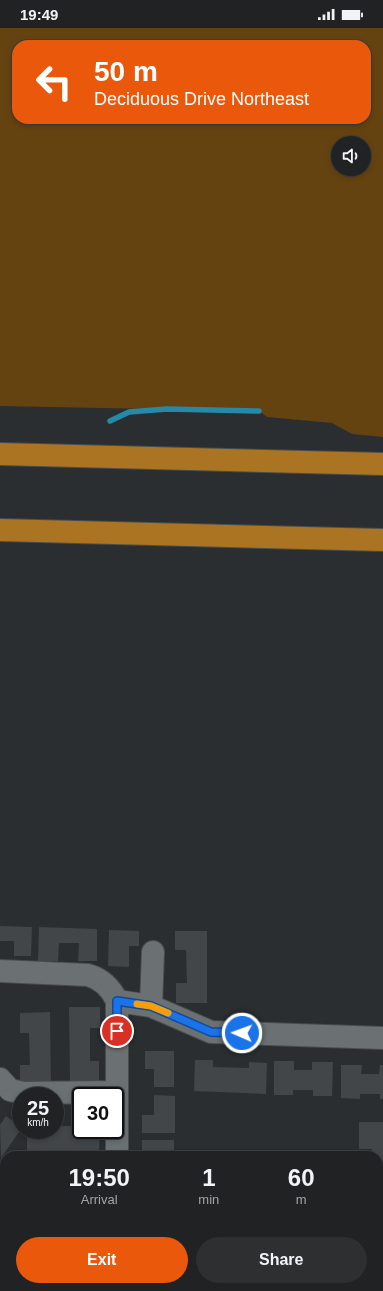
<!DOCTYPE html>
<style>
body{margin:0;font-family:Arial,sans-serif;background:#2d2f31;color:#f1f3f6;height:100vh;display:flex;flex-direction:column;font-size:15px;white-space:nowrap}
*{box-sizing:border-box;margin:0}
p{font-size:13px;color:#a2a4a6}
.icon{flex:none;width:22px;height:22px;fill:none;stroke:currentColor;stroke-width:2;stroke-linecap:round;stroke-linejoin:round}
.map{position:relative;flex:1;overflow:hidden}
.drawer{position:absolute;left:0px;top:1123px;width:383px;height:140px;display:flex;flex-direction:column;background:#202224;border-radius:16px 16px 0 0;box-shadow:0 2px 6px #0003,0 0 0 1px #3d3f41}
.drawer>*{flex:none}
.banner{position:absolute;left:12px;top:12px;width:359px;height:84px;border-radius:16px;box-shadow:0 2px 6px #0003,0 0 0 1px #3d3f41;background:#ea580c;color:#fff;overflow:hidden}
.tools{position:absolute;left:331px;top:108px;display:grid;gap:8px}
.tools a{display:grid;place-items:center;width:40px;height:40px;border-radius:50%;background:#202224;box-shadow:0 2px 6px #0003,0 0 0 1px #3d3f41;font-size:20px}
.speed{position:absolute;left:12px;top:1059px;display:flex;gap:8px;font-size:20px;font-weight:700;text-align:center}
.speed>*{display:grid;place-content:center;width:52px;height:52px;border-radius:50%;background:#202224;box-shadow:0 2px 6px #0003,0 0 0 1px #3d3f41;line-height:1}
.speed small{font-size:10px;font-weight:400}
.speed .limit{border:2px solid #111;border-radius:6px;background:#fff;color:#111}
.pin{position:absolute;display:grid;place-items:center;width:34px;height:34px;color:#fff;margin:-17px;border:2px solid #fff;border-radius:50%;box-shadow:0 1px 4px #0007}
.me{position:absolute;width:44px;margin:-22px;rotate:272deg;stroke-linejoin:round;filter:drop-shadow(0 0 3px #0008)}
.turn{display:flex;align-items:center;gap:14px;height:84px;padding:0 16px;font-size:18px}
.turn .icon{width:52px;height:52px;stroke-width:2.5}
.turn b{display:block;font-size:28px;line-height:34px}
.eta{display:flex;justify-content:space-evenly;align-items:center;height:68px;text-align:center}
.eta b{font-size:24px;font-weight:700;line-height:28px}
.primary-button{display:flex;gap:8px;margin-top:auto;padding:8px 16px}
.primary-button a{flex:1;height:46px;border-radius:24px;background:#ea580c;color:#fff;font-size:16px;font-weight:700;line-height:46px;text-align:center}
.primary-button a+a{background:#2d2f31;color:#f1f3f6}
.status{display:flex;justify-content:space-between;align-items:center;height:28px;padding:0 20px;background:#202224;direction:ltr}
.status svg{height:11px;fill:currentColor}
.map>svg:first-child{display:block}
.green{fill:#654311;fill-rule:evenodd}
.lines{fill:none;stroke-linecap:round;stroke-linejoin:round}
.stream{stroke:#248aa7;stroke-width:5.5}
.building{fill:#424648}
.minor-casing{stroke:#494d4e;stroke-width:24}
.highway-casing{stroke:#494d4e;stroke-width:24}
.minor{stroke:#6b7072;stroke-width:22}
.highway{stroke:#ab7423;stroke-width:22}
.route-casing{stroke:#114b97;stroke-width:10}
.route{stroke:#1a73e8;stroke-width:7}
.slow{stroke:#f59e0b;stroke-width:7}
</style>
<div class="status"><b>19:49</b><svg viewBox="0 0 49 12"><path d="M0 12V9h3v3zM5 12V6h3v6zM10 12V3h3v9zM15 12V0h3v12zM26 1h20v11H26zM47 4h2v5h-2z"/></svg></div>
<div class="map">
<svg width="383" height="1263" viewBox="0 0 383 1263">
<rect width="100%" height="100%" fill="#2a2e30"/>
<path class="green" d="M0,0H383V409L352,406L332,395L267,389L259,383L0,378ZM17,17H366V91H17ZM338,115H364V141H338Z"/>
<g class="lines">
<path class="stream" d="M110,393L129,384L167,381L259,383"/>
</g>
<path class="building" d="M0,898L32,899L31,928H14V913H0Z
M39,899L97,901V933H78L79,915H59L58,933H38Z
M109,902L139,903V918H129V939L108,938Z
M175,903H207V975H176V955H187L186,922H175Z
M69,979H100V1000H90V1033H99V1053H70Z
M50,984L51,1058L20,1059V1037H30L29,1005H20V985Z
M145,1023H174V1059H154V1041H145Z
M195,1032H213V1039L249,1040V1034L267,1035L266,1066L194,1063Z
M274,1033H294V1042H312V1034H333L332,1068H313V1062H293V1067H274Z
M341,1037H362L361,1046H379L380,1037H383V1071H380V1066H360V1071L341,1070Z
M154,1067L175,1068V1105H142V1087H154Z
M6,1088L21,1099V1101L1,1130L0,1097Z
M359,1094H383V1148H378V1128H372V1121H359Z
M55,1098H81V1102H100L99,1124L27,1123V1102H55Z
M142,1112H174V1128H142Z
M58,1258H89V1263H58Z
M142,1258H172V1263H142Z"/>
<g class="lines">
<defs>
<path id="minor" d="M0,943L88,947C102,951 111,960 117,973L151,978L211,1004L383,1010
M151,978L153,924
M0,1051L10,1062L23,1065L116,1064
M117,1128V973
M115,1263V1258"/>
<path id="highway" d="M0,426L383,436
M0,502L383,512"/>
</defs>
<use href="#minor" class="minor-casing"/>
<use href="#highway" class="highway-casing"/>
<use href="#minor" class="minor"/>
<use href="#highway" class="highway"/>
</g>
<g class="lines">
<defs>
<path id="route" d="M117,1003V973L151,978L211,1004L242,1005"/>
</defs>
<use href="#route" class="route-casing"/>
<use href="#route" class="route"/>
<path class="slow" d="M137,976L151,978L168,985"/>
</g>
</svg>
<div class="tools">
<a><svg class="icon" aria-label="sound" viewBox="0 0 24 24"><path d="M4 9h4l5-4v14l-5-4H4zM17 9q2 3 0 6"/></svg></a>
</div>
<div class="speed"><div>25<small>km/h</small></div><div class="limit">30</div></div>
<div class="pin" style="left:117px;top:1003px;background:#d93025"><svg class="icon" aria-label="arrive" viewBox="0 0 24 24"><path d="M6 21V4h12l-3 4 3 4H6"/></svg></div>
<svg class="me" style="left:242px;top:1005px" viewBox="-20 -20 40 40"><circle r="17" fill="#1a73e8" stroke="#fff" stroke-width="3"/><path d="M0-11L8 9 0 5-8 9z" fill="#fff"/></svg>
<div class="banner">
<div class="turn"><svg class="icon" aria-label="left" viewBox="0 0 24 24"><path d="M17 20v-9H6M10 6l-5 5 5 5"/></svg><div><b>50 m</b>Deciduous Drive Northeast</div></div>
</div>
<section class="drawer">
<div class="eta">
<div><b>19:50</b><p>Arrival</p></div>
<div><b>1</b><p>min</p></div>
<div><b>60</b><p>m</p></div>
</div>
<div class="primary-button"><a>Exit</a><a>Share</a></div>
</section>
</div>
